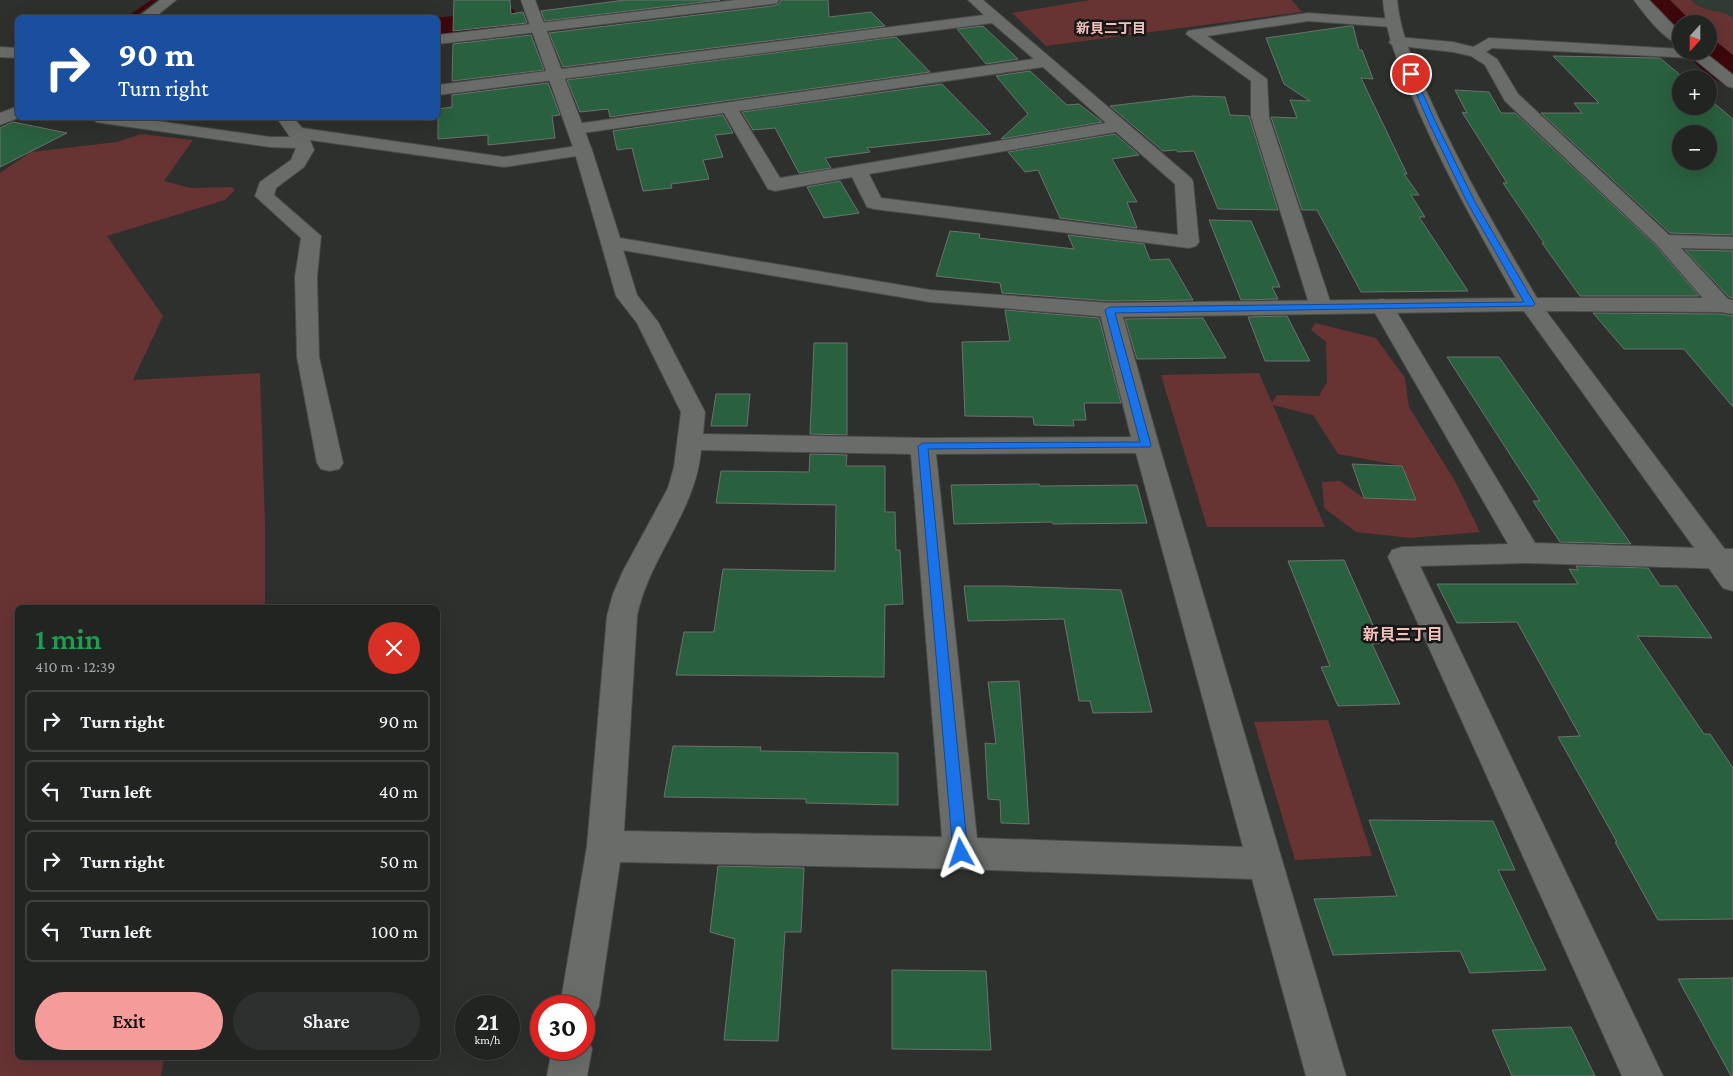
<!DOCTYPE html>
<meta charset="utf-8">
<style>
body{margin:0;font-family:"Crimson Pro","Noto Sans JP",serif;background:#2e302f;color:#f1f3f6;height:100vh;display:flex;flex-direction:column;font-size:19px;white-space:nowrap}
*{box-sizing:border-box;margin:0}
p{font-size:16px;color:#a2a4a5}
.icon{flex:none;width:28px;height:28px;fill:none;stroke:currentColor;stroke-width:2;stroke-linecap:round;stroke-linejoin:round}
.map{position:relative;flex:1;overflow:hidden}
.drawer{position:absolute;left:15px;top:605px;width:425px;height:455px;display:flex;flex-direction:column;background:#222422;border-radius:8px;box-shadow:0 5px 20px #0002,0 0 0 1px #3f4140}
.drawer>*{flex:none}
.top-card{position:absolute;left:15px;top:15px;width:425px;height:105px;border-radius:8px;box-shadow:0 5px 20px #0002,0 0 0 1px #3f4140;background:#1a4fa0;color:#fff;overflow:hidden}
.needle{width:32px;rotate:201deg}
.tools{position:absolute;left:1672px;top:15px;display:grid;gap:10px}
.tools a{display:grid;place-items:center;width:45px;height:45px;border-radius:50%;background:#222422;box-shadow:0 5px 20px #0002,0 0 0 1px #3f4140;font-size:25px}
.speed{position:absolute;left:455px;top:995px;display:flex;gap:10px;font-size:25px;font-weight:700;text-align:center}
.speed>*{display:grid;place-content:center;width:65px;height:65px;border-radius:50%;background:#222422;box-shadow:0 5px 20px #0002,0 0 0 1px #3f4140;line-height:1}
.speed small{font-size:12px;font-weight:400}
.speed .limit{border:8px solid #d22;background:#fff;color:#111}
.pin{position:absolute;display:grid;place-items:center;width:42px;height:42px;color:#fff;margin:-21px;border:2px solid #fff;border-radius:50%;box-shadow:0 1px 5px #0007}
.me{position:absolute;width:55px;margin:-28px;rotate:355deg;stroke-linejoin:round;filter:drop-shadow(0 0 4px #0008)}
.turn{display:flex;align-items:center;gap:18px;height:105px;padding:0 20px;font-size:22px}
.turn .icon{width:65px;height:65px;stroke-width:2.5}
.turn b{display:block;font-size:35px;line-height:42px}
.round{display:grid;place-items:center;flex:none;width:52px;height:52px;border-radius:26px;background:#2e302f}
.head{display:flex;align-items:center;justify-content:space-between;height:85px;padding:0 20px}
h1{font-size:30px;font-weight:600;line-height:38px;color:#1e9e55}
.cta{display:flex;gap:10px;margin-top:auto;padding:10px 20px}
.cta a{flex:1;height:58px;border-radius:30px;background:#f59b99;color:#111;font-size:20px;font-weight:600;line-height:58px;text-align:center}
.cta a+a{background:#2e302f;color:#f1f3f6}
ul{padding:0;list-style:none}
li{display:flex;align-items:center;gap:15px;height:62px;margin:0 10px 8px;padding:0 10px;border:2px solid #3f4140;border-radius:8px}
li div{flex:1}
li b{display:block;font-size:19px}
li em{font-style:normal}
.map>svg:first-child{display:block}
.built{fill:#323a34}
.green{fill:#673333}
.water{fill:#3d070c}
.lines{fill:none;stroke-linecap:round;stroke-linejoin:round}
.stream{fill:#3d070c;fill-rule:evenodd}
.river{fill:#3d070c;fill-rule:evenodd}
.building{fill:#29603e;stroke:#6d716e;fill-rule:evenodd}
.minor-casing{stroke:#484b49;stroke-width:2}
.tertiary-casing{stroke:#484b49;stroke-width:2}
.minor{fill:#696c69;fill-rule:evenodd}
.tertiary{fill:#696c69;fill-rule:evenodd}
.route{fill:#1a73e8;stroke:#114b97}
.labels{text-anchor:middle;dominant-baseline:central;stroke-width:5;stroke-linejoin:round;paint-order:stroke}
.far-neighbourhood-label{font-size:14px;font-weight:bold;fill:#f5c1bf;stroke:#161716}
.neighbourhood-label{font-size:16px;font-weight:bold;fill:#f5c1bf;stroke:#161716}
</style>
<div class="map">
<svg width="1733" height="1076" viewBox="0 0 1733 1076">
<rect width="100%" height="100%" fill="#2d302d"/>
<path class="built" d="M1656,0H1733V66L1709,24H1681Z"/>
<path class="green" d="M1090,0H1292L1302,12L1046,46L1012,13Z
M1656,0H1691C1706,15 1721,8 1733,18V66L1709,47V24L1681,25Z
M141,134L193,140L164,181L191,188L232,187L235,190L225,200L107,236L163,316L133,380L260,373L265,524V607L18,608V1058H164L161,1076H0V173L31,152L117,142Z
M1315,323L1376,338L1405,378L1409,407L1455,481L1480,532L1410,538L1356,532L1324,508L1322,482L1340,481L1364,498L1416,500L1402,466L1338,454L1313,415L1273,405L1325,527H1207L1161,375L1259,373L1272,403L1277,395L1319,396L1327,382L1326,342L1311,330Z
M1328,720L1372,856L1295,860L1254,722Z"/>
<path class="water" d="M514,9L516,23L511,26L438,35V18H436Z"/>
<g class="lines">
<path class="stream" d="M151,0H158L133,18H125Z"/>
<path class="river" d="M1633,0H1670L1694,24H1681V42L1668,39Z
M1709,41L1718,43L1733,55V87C1714,82 1697,67 1686,51H1709Z"/>
</g>
<path class="building" d="M454,0H510L511,14L523,12L527,23L453,31Z
M625,0H720L545,21L541,11Z
M781,0H828L829,17L871,12L885,26L563,67L549,33L772,6L779,4Z
M983,26L1018,59L986,64L957,29Z
M1349,26H1353L1359,50H1362L1373,79L1361,78L1407,174H1404L1419,195H1411L1425,217H1419L1468,291L1361,292L1317,210H1302L1271,117L1297,118L1290,100L1310,101L1284,84L1266,38Z
M531,35L544,70L452,81L453,44Z
M896,37L930,72L610,117L608,109L580,112L567,80Z
M1553,56L1660,58L1685,79H1681V106H1709V99L1733,119V235L1670,233L1541,113H1582L1574,103H1599ZM1681,134H1709V161H1681Z
M1030,71L1067,105L1079,104L1102,122L1001,139L1028,114L996,76Z
M548,83L560,115L552,116L555,138L488,145V135L438,139V109L452,107V95Z
M942,84L991,134L867,148L870,152L825,158L831,168L799,173L775,128L753,130L742,112Z
M1455,90L1489,92L1501,113H1515L1656,246L1699,296H1580L1542,243H1544L1503,183H1507L1462,112L1467,113Z
M1193,96L1225,97L1230,115L1249,116L1278,210L1218,209L1194,151L1178,152L1176,150L1163,151L1110,106Z
M723,115L733,133L715,135L723,157L703,160L709,179L671,184L672,188L643,191L632,148L617,150L613,131Z
M13,122L67,133L0,167V128Z
M1115,134L1139,155L1112,159L1137,202H1127L1137,228L1060,218L1038,170L1025,172L1008,152Z
M840,181L859,213L824,218L807,187Z
M1209,220L1251,221L1280,287H1272L1278,299L1241,300Z
M950,231L980,234L979,238L1074,249L1068,235L1144,244L1150,260L1169,259L1193,300L1110,301L1002,293L1000,283L936,276Z
M1685,250L1733,251V298L1729,297Z
M1005,310L1099,318L1121,403H1084L1086,420H1073L1074,426L1034,425L1033,417L965,416L962,342L1010,341Z
M1593,313L1721,314L1733,316V407L1684,349H1624Z
M1287,316L1310,361H1265L1248,317Z
M1203,318L1226,358L1137,359L1125,319Z
M814,343H847V435L810,434Z
M1447,357H1499L1631,544L1560,542L1533,501H1540Z
M716,394H750L747,426H711Z
M810,454L847,455L846,466H885V512H895L896,550H900L903,604L885,605L884,677L676,675L684,632H714L723,569L835,571L836,505L716,503L721,471L809,472Z
M1352,464L1402,466L1416,500L1364,498Z
M1039,484L1040,486L1137,485L1147,523L1053,524L1052,522L954,524L951,485Z
M1344,560L1381,643L1372,644L1400,704L1338,706L1321,667L1330,666L1288,561Z
M1576,566L1648,568L1660,586H1677L1712,638L1637,636L1704,734H1710L1733,768V919L1658,920L1615,842H1617L1558,737L1580,736L1517,622L1457,623L1437,584H1578L1569,569L1578,570Z
M964,586H1006L1121,590L1152,712L1093,713L1090,701H1079L1064,619L968,621Z
M1019,681L1023,735L1029,824L1001,823L1000,800L988,799L985,743L996,744L988,682Z
M673,746L761,747L760,751L898,753V805L806,803V799L664,797Z
M1369,820L1493,821L1515,870H1498L1546,970L1470,973L1460,951L1333,955L1314,899L1397,896Z
M718,866L804,868L801,932H785L778,1041L724,1040L735,939L710,932Z
M892,970L986,971L991,1050L892,1049Z
M1733,978V1076H1731L1678,979Z
M1571,1027L1595,1076H1512L1492,1030Z"/>
<g class="lines">
<defs>
<path id="minor" d="M160,0H176L154,18H137Z
M736,0H779L777,3L772,4L438,44V35Z
M968,0H983L1191,178L1193,182L1199,242L1196,246L1189,248L874,209L867,207L852,177L775,191L768,189L724,113L576,134L570,133L567,129L570,125L576,124L1034,59L992,23L438,95V85L984,15ZM1043,67L1106,123L780,178L739,111ZM1116,132L1175,184L1178,235L881,198L869,174Z
M1634,0H1649L1681,33V45C1666,42 1643,13 1634,0Z
M1308,13L1392,19L1397,20L1399,23L1397,26L1392,27L1308,21L1207,36L1267,79L1269,117L1332,307L1329,312L1321,314L1313,312L1310,307L1251,117V81L1186,34L1188,31L1193,30Z
M1397,37L1453,42L1473,47L1489,38L1681,49V51H1703L1733,75V88L1727,86L1693,58L1492,48L1486,52L1497,59L1518,94L1669,235L1733,237V249L1681,248L1729,300L1732,305L1729,310L1721,312L1713,310L1657,245L1505,101L1485,65L1471,56L1453,52L1392,45L1389,42L1392,39Z
M0,47L18,48V58L0,57Z
M18,106V118L0,125V113Z
M93,118H135L270,137H290L277,118H294L302,128L504,157L583,145L589,146L592,150L589,154L583,155L504,167L310,140L314,150L304,167L276,188L274,195L321,236L317,277L319,357L343,463L339,469L330,471L321,469L317,463L297,357L295,277L301,238L255,196L260,182L291,160L296,148L270,147L102,123L96,122Z
M611,237L618,239L621,243L637,295L658,322L705,412L703,434L923,438L1131,437L1099,310L1102,305L1110,303L1118,305L1121,310L1159,445L1346,1076H1306L1252,879L961,869L620,862L599,1006L593,1020L584,1023V1006H560L587,846L607,616L613,594L623,571L668,488L674,467L681,412L637,323L616,296L601,243L604,239ZM701,450L911,454L942,837L624,831L637,616C649,557 696,511 701,450ZM1136,453L1243,847L977,838L936,454Z
M1382,299L1390,301L1393,306L1535,543L1733,549V569L1527,563L1420,566L1663,1076H1622L1388,557L1392,550L1402,547L1508,544L1371,306L1374,301Z
M584,1034L586,1035L592,1049L587,1076H547L552,1049H584Z"/>
<path id="tertiary" d="M521,0H535L592,150L620,238L930,290L1110,303L1516,298C1479,232 1442,167 1413,98C1399,64 1386,37 1383,0H1397C1401,37 1414,63 1429,97C1460,167 1498,232 1537,298H1721L1733,300V314L1721,312L1546,311L1733,560V591L1723,588L1524,311L1110,317L930,302L604,247L601,243L574,150Z"/>
</defs>
<use href="#minor" class="minor-casing"/>
<use href="#tertiary" class="tertiary-casing"/>
<use href="#minor" class="minor"/>
<use href="#tertiary" class="tertiary"/>
</g>
<path class="route" d="M1411,73L1414,74L1436,123L1475,202L1535,304L1533,306L1115,313L1151,445L1150,447L928,449L968,853L966,858L961,860L955,858L953,853L918,446L923,443L1140,442L1105,310L1110,307L1524,302L1467,202L1429,123L1408,74Z"/>
<g class="labels">
<g class="far-neighbourhood-label">
<text x="1111" y="28">新貝二丁目</text>
</g>
<g class="neighbourhood-label">
<text x="1403" y="634">新貝三丁目</text>
</g>
</g>
</svg>
<div class="tools">
<a><svg class="needle" viewBox="-14 -14 28 28"><path d="M0-13l5 13h-10z" fill="#e53935"/><path d="M0 13l5-13h-10z" fill="#a2a4a5"/></svg></a>
<a>+</a>
<a>−</a>
</div>
<div class="speed"><div>21<small>km/h</small></div><div class="limit">30</div></div>
<div class="pin" style="left:1411px;top:74px;background:#d93025"><svg class="icon" aria-label="arrive" viewBox="0 0 24 24"><path d="M6 21V4h12l-3 4 3 4H6"/></svg></div>
<svg class="me" style="left:961px;top:853px" viewBox="-20 -20 40 40"><path d="M0-17L14 15 0 8-14 15z" fill="#1a73e8" stroke="#fff" stroke-width="4"/></svg>
<div class="top-card">
<div class="turn"><svg class="icon" aria-label="right" viewBox="0 0 24 24"><path d="M7 20v-9h11M14 6l5 5-5 5"/></svg><div><b>90 m</b>Turn right</div></div>
</div>
<section class="drawer">
<div class="head"><div><h1>1 min</h1><p>410 m · 12:39</p></div><a class="round" style="background:#d93025;color:#fff"><svg class="icon" aria-label="close" viewBox="0 0 24 24"><path d="M6 6l12 12M18 6L6 18"/></svg></a></div>
<ul>
<li><svg class="icon" aria-label="right" viewBox="0 0 24 24"><path d="M7 20v-9h11M14 6l5 5-5 5"/></svg><div><b>Turn right</b></div><em>90 m</em></li>
<li><svg class="icon" aria-label="left" viewBox="0 0 24 24"><path d="M17 20v-9H6M10 6l-5 5 5 5"/></svg><div><b>Turn left</b></div><em>40 m</em></li>
<li><svg class="icon" aria-label="right" viewBox="0 0 24 24"><path d="M7 20v-9h11M14 6l5 5-5 5"/></svg><div><b>Turn right</b></div><em>50 m</em></li>
<li><svg class="icon" aria-label="left" viewBox="0 0 24 24"><path d="M17 20v-9H6M10 6l-5 5 5 5"/></svg><div><b>Turn left</b></div><em>100 m</em></li>
</ul>
<div class="cta"><a>Exit</a><a>Share</a></div>
</section>
</div>
